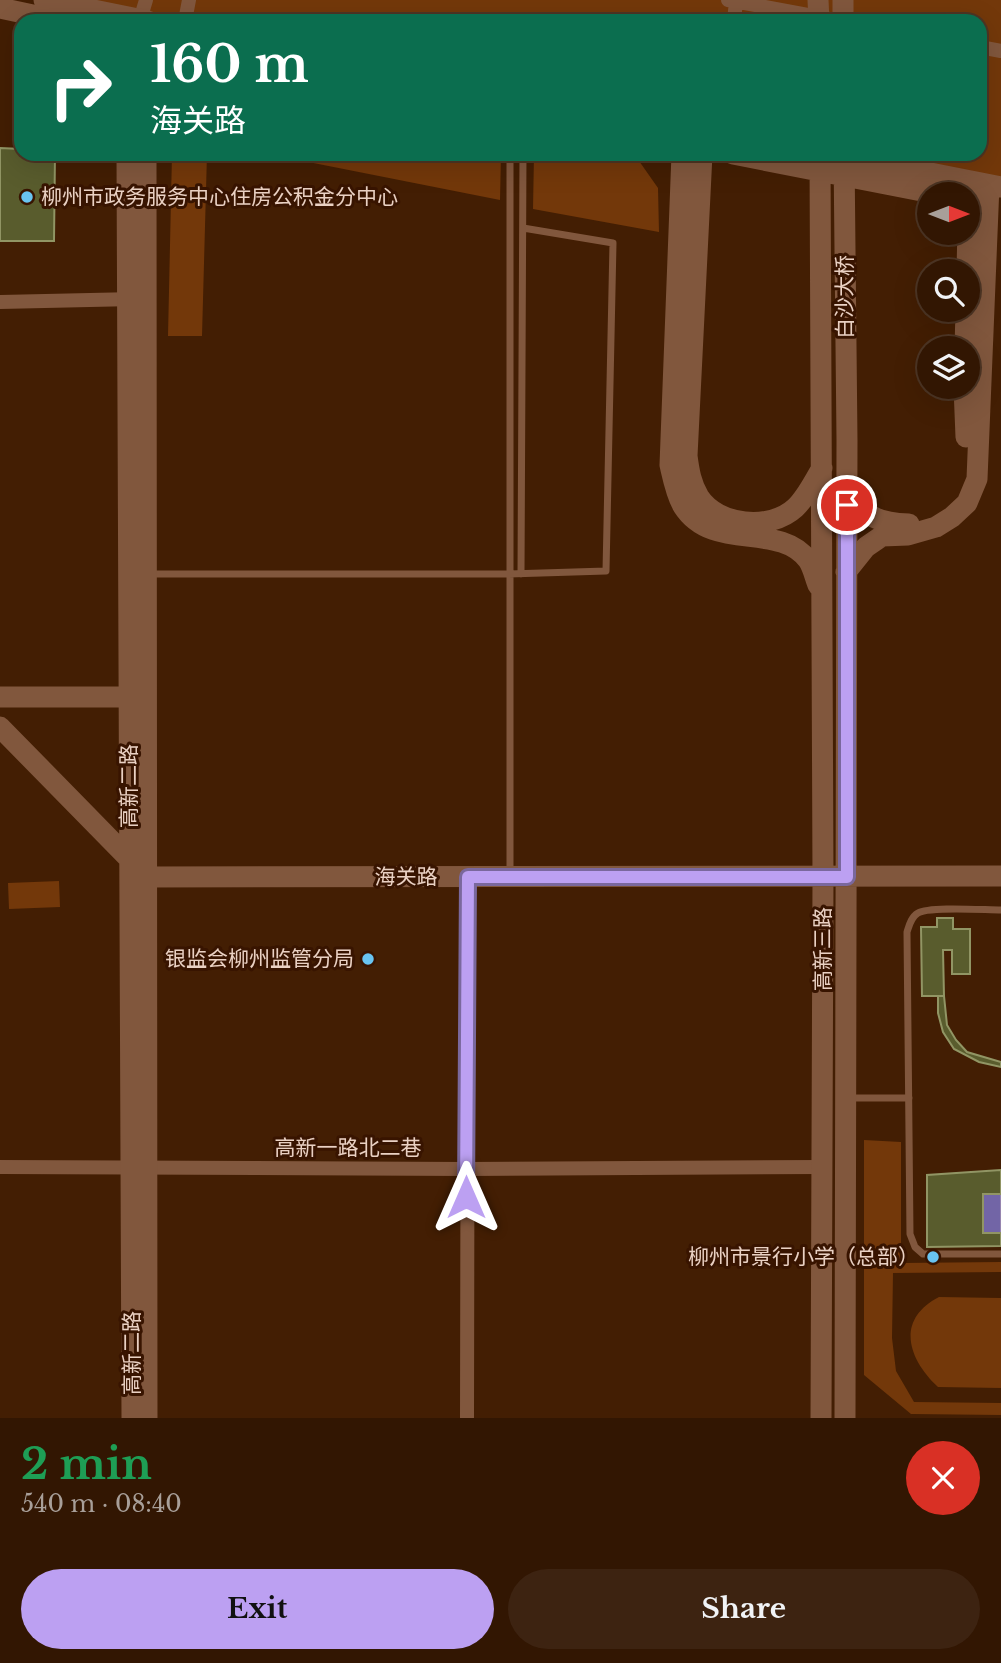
<!DOCTYPE html>
<meta charset="utf-8">
<style>
body{margin:0;font-family:"Libre Baskerville","Noto Sans SC",serif;background:#3d2311;color:#f1f3f6;height:100vh;display:flex;flex-direction:column;font-size:26px;white-space:nowrap}
*{box-sizing:border-box;margin:0}
p{font-size:23px;color:#a89f99}
.icon{flex:none;width:38px;height:38px;fill:none;stroke:currentColor;stroke-width:2;stroke-linecap:round;stroke-linejoin:round}
.map{position:relative;height:1418px;overflow:hidden}
.drawer{display:flex;flex-direction:column;background:#321602;flex:1}
.drawer>*{flex:none}
.hud{position:absolute;left:14px;top:14px;width:973px;height:147px;border-radius:21px;box-shadow:0 7px 28px #0002,0 0 0 2px #4d3524;background:#0b6e4f;color:#fff;overflow:hidden}
.needle{width:46px;rotate:90deg}
.controls{position:absolute;left:917px;top:182px;display:grid;gap:14px}
.controls a{display:grid;place-items:center;width:63px;height:63px;border-radius:50%;background:#321602;box-shadow:0 7px 28px #0002,0 0 0 2px #4d3524;font-size:35px}
.pin{position:absolute;display:grid;place-items:center;width:60px;height:60px;color:#fff;margin:-30px;border:4px solid #fff;border-radius:50%;box-shadow:0 2px 7px #0007}
.me{position:absolute;width:77px;margin:-38px;rotate:0deg;stroke-linejoin:round;filter:drop-shadow(0 0 5px #0008)}
.turn{display:flex;align-items:center;gap:24px;height:147px;padding:0 21px;font-size:32px}
.turn .icon{width:91px;height:91px;stroke-width:2.5}
.turn b{display:block;font-size:49px;line-height:60px}
.round{display:grid;place-items:center;flex:none;width:74px;height:74px;border-radius:37px;background:#3d2311}
.headline{display:flex;align-items:center;justify-content:space-between;height:119px;padding:0 21px}
h1{font-size:42px;font-weight:700;line-height:52px;color:#1e9e55}
.button{display:flex;gap:14px;margin-top:auto;padding:14px 21px}
.button a{flex:1;height:80px;border-radius:42px;background:#bca0f2;color:#111;font-size:28px;font-weight:700;line-height:80px;text-align:center}
.button a+a{background:#3d2311;color:#f1f3f6}
.map>svg:first-child{display:block}
.green{fill:#73380a}
.water{fill:#7265a6;stroke:#9685af;stroke-width:2}
.building{fill:#595c2d;stroke:#919564;stroke-width:2}
.lines{fill:none;stroke-linecap:round;stroke-linejoin:round}
.lane{stroke:#81573d;stroke-width:7}
.street{stroke:#81573d;stroke-width:14}
.secondary{stroke:#81573d;stroke-width:21}
.route-casing{stroke:#7a689d;stroke-width:18}
.route{stroke:#bca0f2;stroke-width:12}
.poi-dot{fill:#69c4f1;stroke:#381400;stroke-width:2.5}
.labels{text-anchor:middle;dominant-baseline:central;stroke-width:6;stroke-linejoin:round;paint-order:stroke}
.poi-label{font-size:21px;fill:#ead1c3;stroke:#381400;text-anchor:end}
.street-label{font-size:21px;fill:#ead1c3;stroke:#381400}
</style>
<div class="map">
<svg width="1001" height="1418" viewBox="0 0 1001 1418">
<rect width="100%" height="100%" fill="#431e03"/>
<path class="green" d="M44,0H1001V187L834,154H980V21H148Z
M172,154H207L202,336H168Z
M268,154H501L500,200Z
M534,154H615L637,158L658,188L659,232L533,209Z
M59,881L60,907L9,909L8,883Z
M864,1140L901,1142V1263L1001,1262V1272L893,1273L892,1338L896,1371L914,1402L1001,1403V1415L911,1414L864,1375Z
M939,1297L1001,1298V1388L938,1387C908,1359 895,1320 939,1297Z"/>
<path class="water" d="M983,1194H1001V1233H983Z"/>
<path class="building" d="M0,148L21,149V154H55L54,241H0Z
M937,918H953V929H970V974H952V950H943L944,996H922L921,927H937Z
M938,996H944L947,1025L956,1040L967,1052L1001,1062V1067L979,1062L954,1049L943,1032L938,1013Z
M1001,1170V1194H983V1233H1001V1246L927,1247V1175Z"/>
<g class="lines">
<path class="lane" d="M150,574H509L606,571L613,243L523,228
M521,574L523,154
M510,873V154
M1001,910C984,910 930,906 918,913C911,917 909,926 907,932L910,1234L915,1247L923,1254H1001
M847,1098H909"/>
<path class="street" d="M728,0L840,21
M140,20L146,0
M185,21L189,0
M734,21L736,1
M980,47L1001,51
M0,302L135,299
M0,1167L466,1169L821,1167
M467,1418L468,877"/>
<path class="secondary" d="M44,0L148,21
M818,0L819,21
M843,0V21
M0,8L61,21
M127,154L132,1418
M146,154L147,1418
M682,154L670,465C673,478 676,494 683,506C713,553 779,521 808,560C813,567 815,578 818,585
M702,154L687,456C689,471 691,484 699,497C718,526 770,531 795,508C806,498 814,481 822,468
M733,154L937,194
M820,154L823,877L821,1418
M834,154L1001,187
M844,154L847,440L845,1418
M967,271L969,181
M965,348L966,310
M964,387L966,437
M847,485C863,516 875,523 909,524
M846,572L866,547L882,536L908,535L936,527L952,517L967,503L977,479L989,185
M0,697H129
M0,727L147,877L1001,876"/>
</g>
<g class="lines">
<defs>
<path id="route" d="M466,1197L468,877H847V505"/>
</defs>
<use href="#route" class="route-casing"/>
<use href="#route" class="route"/>
</g>
<g class="poi-dot">
<circle cx="27" cy="197" r="7"/>
<circle cx="368" cy="959" r="7"/>
<circle cx="933" cy="1257" r="7"/>
</g>
<g class="labels">
<g class="poi-label">
<text x="41" y="197" text-anchor="start">柳州市政务服务中心住房公积金分中心</text>
<text x="354" y="959">银监会柳州监管分局</text>
<text x="919" y="1257">柳州市景行小学（总部）</text>
</g>
<g class="street-label">
<text transform="translate(845 297) rotate(-90)">白沙大桥</text>
<text transform="translate(129 786) rotate(-90)">高新二路</text>
<text x="406" y="877">海关路</text>
<text transform="translate(823 949) rotate(-90)">高新三路</text>
<text x="348" y="1148">高新一路北二巷</text>
<text transform="translate(132 1353) rotate(-90)">高新二路</text>
</g>
</g>
</svg>
<div class="controls">
<a><svg class="needle" viewBox="-14 -14 28 28"><path d="M0-13l5 13h-10z" fill="#e53935"/><path d="M0 13l5-13h-10z" fill="#a89f99"/></svg></a>
<a><svg class="icon" aria-label="search" viewBox="0 0 24 24"><circle cx="10" cy="10" r="6"/><path d="M15 15l6 6"/></svg></a>
<a><svg class="icon" aria-label="layers" viewBox="0 0 24 24"><path d="M12 4l9 5-9 5-9-5zM3 14l9 5 9-5"/></svg></a>
</div>
<div class="pin" style="left:847px;top:505px;background:#d93025"><svg class="icon" aria-label="arrive" viewBox="0 0 24 24"><path d="M6 21V4h12l-3 4 3 4H6"/></svg></div>
<svg class="me" style="left:466px;top:1197px" viewBox="-20 -20 40 40"><path d="M0-17L14 15 0 8-14 15z" fill="#bca0f2" stroke="#fff" stroke-width="4"/></svg>
<div class="hud">
<div class="turn"><svg class="icon" aria-label="right" viewBox="0 0 24 24"><path d="M7 20v-9h11M14 6l5 5-5 5"/></svg><div><b>160 m</b>海关路</div></div>
</div>
</div>
<section class="drawer">
<div class="headline"><div><h1>2 min</h1><p>540 m · 08:40</p></div><a class="round" style="background:#d93025;color:#fff"><svg class="icon" aria-label="close" viewBox="0 0 24 24"><path d="M6 6l12 12M18 6L6 18"/></svg></a></div>
<div class="button"><a>Exit</a><a>Share</a></div>
</section>
